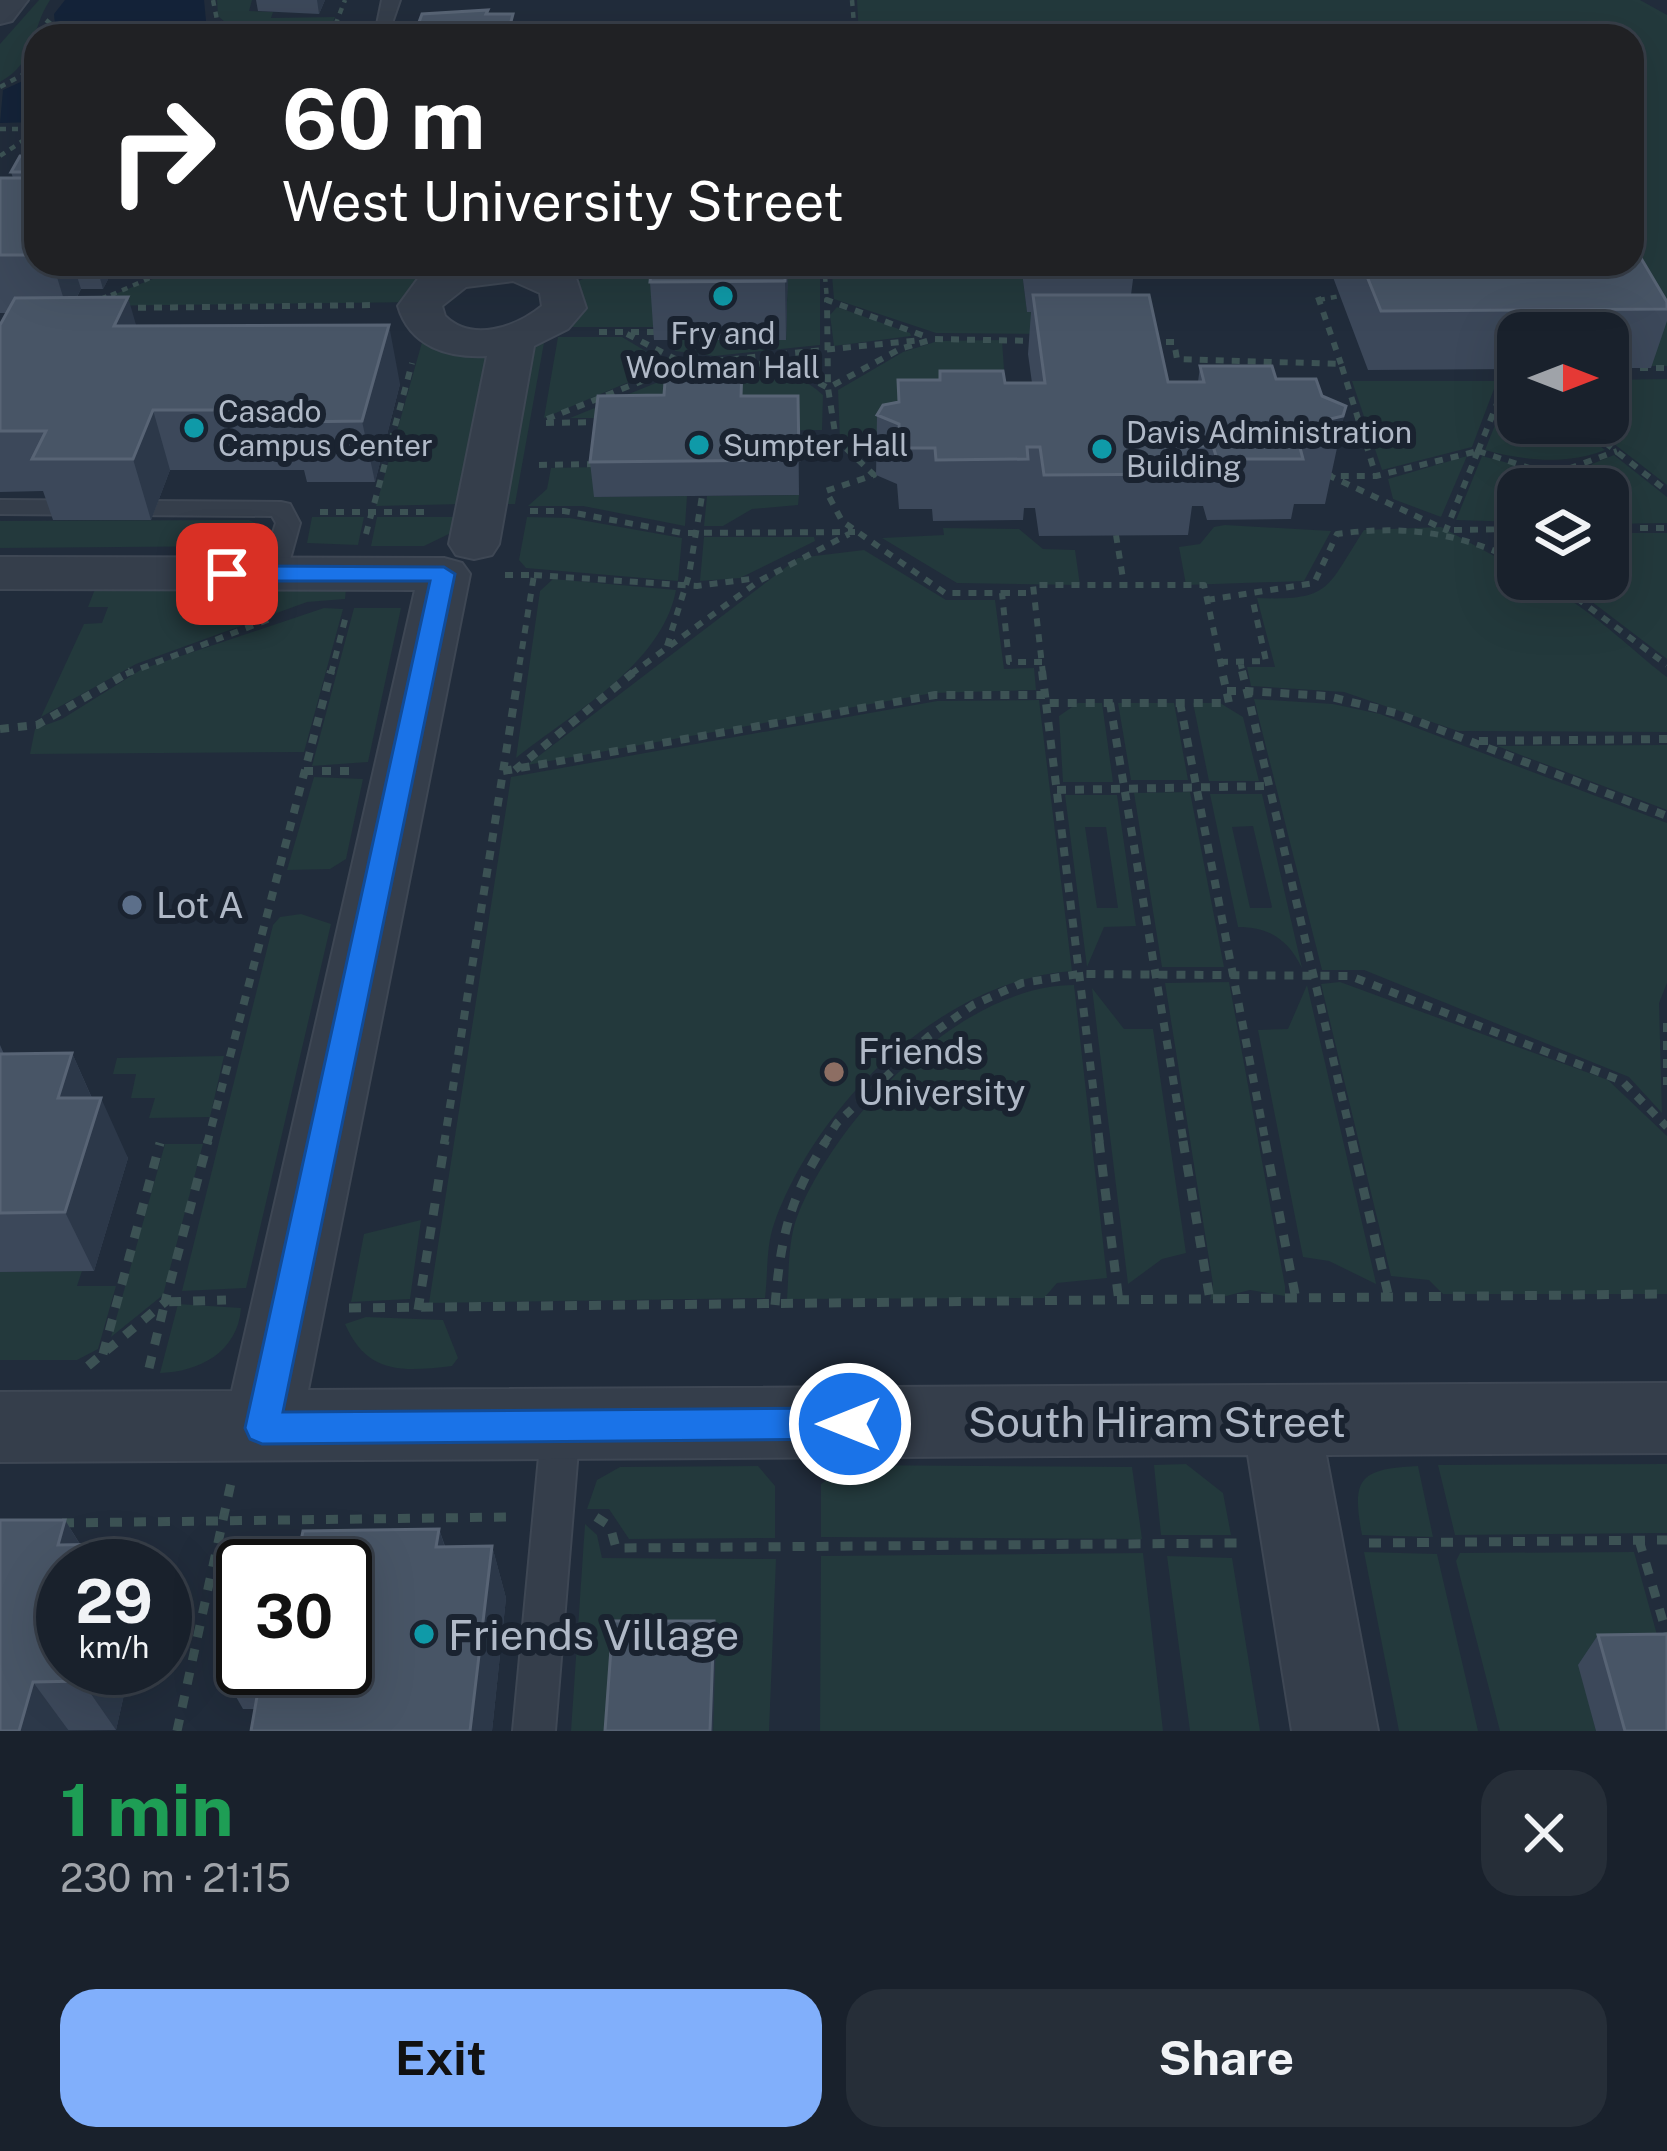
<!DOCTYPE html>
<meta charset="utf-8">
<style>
body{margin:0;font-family:"Public Sans",sans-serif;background:#262e38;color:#f1f3f6;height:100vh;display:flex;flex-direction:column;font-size:45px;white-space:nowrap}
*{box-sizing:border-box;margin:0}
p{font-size:39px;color:#9fa3a9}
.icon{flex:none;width:66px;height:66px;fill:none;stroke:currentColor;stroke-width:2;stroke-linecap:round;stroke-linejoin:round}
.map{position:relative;height:1731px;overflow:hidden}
.sheet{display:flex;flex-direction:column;background:#19212c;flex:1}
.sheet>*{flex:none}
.banner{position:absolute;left:24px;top:24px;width:1620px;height:252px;border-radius:36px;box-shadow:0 12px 48px #0002,0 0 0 3px #373e48;background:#202124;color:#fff;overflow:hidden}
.needle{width:78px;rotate:90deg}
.tools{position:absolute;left:1497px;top:312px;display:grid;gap:24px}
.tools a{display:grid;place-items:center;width:132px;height:132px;border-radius:24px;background:#19212c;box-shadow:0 12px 48px #0002,0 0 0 3px #373e48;font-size:60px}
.speed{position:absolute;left:36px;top:1539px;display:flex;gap:24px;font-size:60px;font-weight:700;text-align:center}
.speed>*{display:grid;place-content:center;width:156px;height:156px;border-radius:50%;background:#19212c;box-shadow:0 12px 48px #0002,0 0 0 3px #373e48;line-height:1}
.speed small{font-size:30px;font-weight:400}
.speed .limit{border:6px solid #111;border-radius:18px;background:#fff;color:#111}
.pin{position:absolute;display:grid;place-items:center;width:102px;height:102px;color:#fff;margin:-51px;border-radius:24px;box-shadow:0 6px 18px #0006}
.me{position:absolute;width:132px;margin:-66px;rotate:270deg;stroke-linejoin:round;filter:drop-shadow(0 0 9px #0008)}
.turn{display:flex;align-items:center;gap:42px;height:252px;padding:0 60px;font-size:54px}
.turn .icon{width:156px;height:156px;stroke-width:2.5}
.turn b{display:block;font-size:84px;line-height:102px}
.round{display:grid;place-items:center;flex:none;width:126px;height:126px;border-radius:36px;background:#262e38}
.summary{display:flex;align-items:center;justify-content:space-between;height:204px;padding:0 60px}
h1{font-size:72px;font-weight:700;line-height:90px;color:#1e9e55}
.button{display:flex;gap:24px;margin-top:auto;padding:24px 60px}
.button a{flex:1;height:138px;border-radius:36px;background:#81affb;color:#111;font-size:48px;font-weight:700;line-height:138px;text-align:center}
.button a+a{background:#262e38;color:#f1f3f6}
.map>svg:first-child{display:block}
.green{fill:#23393c;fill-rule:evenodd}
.water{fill:#142339}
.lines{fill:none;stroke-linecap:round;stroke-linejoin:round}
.lane-casing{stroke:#3e4754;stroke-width:4}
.street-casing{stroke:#3e4754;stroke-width:4}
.path-far3{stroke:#3c5254;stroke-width:4.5;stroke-dasharray:6 6;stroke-linecap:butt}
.path-far2{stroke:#3c5254;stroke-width:6;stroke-dasharray:8 8;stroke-linecap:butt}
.path-far1{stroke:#3c5254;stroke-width:8;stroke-dasharray:9 9;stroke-linecap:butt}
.path{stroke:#3c5254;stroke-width:9;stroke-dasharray:12 12;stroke-linecap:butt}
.lane{fill:#353e4b;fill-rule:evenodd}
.street{fill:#353e4b;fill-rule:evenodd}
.wall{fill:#3c485a;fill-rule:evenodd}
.shaded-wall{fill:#2c3849}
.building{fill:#485566;stroke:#586475;stroke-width:3}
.route{fill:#1a73e8;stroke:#114b97;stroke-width:3}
.culture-dot{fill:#0f9aa8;stroke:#1a2330;stroke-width:4.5}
.service-dot{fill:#5c6f8a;stroke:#1a2330;stroke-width:4.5}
.education-dot{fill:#8d6e63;stroke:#1a2330;stroke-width:4.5}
.labels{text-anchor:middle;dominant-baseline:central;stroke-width:12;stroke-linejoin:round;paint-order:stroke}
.far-poi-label{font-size:30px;fill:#b0b9c7;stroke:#1a2330;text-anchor:start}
.poi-label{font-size:36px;fill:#b0b9c7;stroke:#1a2330;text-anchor:start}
.near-street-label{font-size:42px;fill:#b0b9c7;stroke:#1a2330}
.near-poi-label{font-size:42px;fill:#b0b9c7;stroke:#1a2330;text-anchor:start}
</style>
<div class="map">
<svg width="1667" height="1731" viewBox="0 0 1667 1731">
<rect width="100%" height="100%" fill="#212c3b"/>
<path class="green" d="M39,0H50C30,30 37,62 0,82V44Z
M217,0H252L249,11L273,12L271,18L335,17L328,36H241L218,16Z
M857,0H1640L1667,15V366H1650L1632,264V36H859Z
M190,264H408L440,283L418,302L85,306Z
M621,264H663L656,327H558L565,286Z
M788,264H820V345L714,356L675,351L677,340L786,339Z
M831,264H1021L1027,311L1060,312L1063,334L936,333L834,299Z
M837,307L910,333L911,336L834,346L830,315Z
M426,328L497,342L463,504L376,506Z
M545,337L515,504H501L532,338Z
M558,337H622L669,365L544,418Z
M1002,340L1007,414L882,431L874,439L877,461L847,450L840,441L838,390L903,352L938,341Z
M700,365C745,365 788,362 823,395L822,430L742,431L667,418H570Z
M1667,379V485L1587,423H1608V380Z
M1352,381H1497L1472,447L1382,470Z
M1505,400H1518V423H1570L1605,450C1567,465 1525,461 1485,450Z
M1614,455L1667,497V523L1608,524V489H1577L1592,464Z
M1467,456L1441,517L1393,499L1388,479Z
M1482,456L1512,464L1547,489H1518V522L1456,520Z
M598,467L595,497L687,496L685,526L583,506H528L547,489L551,468Z
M799,495L798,505L752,509L723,526H704L707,496Z
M312,517H364L358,545L307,543Z
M377,517H461L457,530L424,546H371Z
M527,517L570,518L682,538L678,581L526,568L519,560Z
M249,520L259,525L254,540L243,546L0,548V521Z
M1225,525L1331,531L1304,581L1186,585L1179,547L1200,544L1214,527Z
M1441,527L1518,569V579C1561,579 1631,650 1667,677V732L1458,731L1344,692L1251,686L1247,667H1275L1257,598C1332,601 1326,588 1364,530Z
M943,528L1019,529L1043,549L1075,550L1080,585L957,583L882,538L944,535Z
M1608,533H1667V659L1562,579H1608Z
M704,537H814L815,541L740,578L700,581Z
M864,550L946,600H995L1004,669L1034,668L1036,690L933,693L527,765L798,558Z
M553,579L676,590C662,665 572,713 516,758L540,591Z
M346,588L345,599L307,602L136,664L41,717L84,624L102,623L108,607H88L95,589Z
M324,608L343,609L304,752L30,754L35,729L62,719L142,669Z
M354,608H401L368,762L312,766Z
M1254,699L1333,704L1380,714L1667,823V983L1659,1003L1662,1113L1629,1077L1364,970H1322Z
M1039,700L1072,971C942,980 816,1105 774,1224C766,1246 768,1275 765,1298L429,1303L511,777L937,701Z
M1102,703L1113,782H1063L1059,716L1078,703Z
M1118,703H1174L1188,780H1131Z
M1193,703H1220L1243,717L1259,781H1209Z
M1667,745V810L1497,746Z
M314,777L363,779L346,859L330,869L287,870Z
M1190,792L1224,967H1162L1134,793Z
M1210,794H1262L1302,968C1288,939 1269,927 1238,927ZM1253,826L1272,907L1271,908H1250L1232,827Z
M1065,795H1117L1136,926L1104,927L1087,967ZM1085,827H1106L1118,908H1097Z
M301,914L331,924L246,1288L182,1291L273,925L280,917Z
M1229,982L1285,1286V1296L1250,1290L1210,1300L1213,1284L1165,983Z
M1340,982L1608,1080L1667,1136V1294H1443L1429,1280L1391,1276L1321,984Z
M1074,985L1107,1278L1057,1283L1044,1298L787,1299C789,1273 788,1241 797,1217C836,1118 961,985 1074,985Z
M1307,985L1376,1283V1284L1329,1261L1303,1257L1258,1030L1288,1029Z
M1092,988L1124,1029H1153L1186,1253L1162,1259L1128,1284Z
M224,1056L210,1117L149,1118L155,1098H131L136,1074H113L117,1058Z
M165,1144H203L163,1295L111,1337Z
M421,1220L410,1299L351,1302L364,1234Z
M82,1271L77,1286H116L98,1349L77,1360H0V1272Z
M178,1304L241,1308C238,1352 199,1372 160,1373Z
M366,1317L443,1320L458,1358L452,1366C401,1372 367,1374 345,1324Z
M1186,1464L1223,1493L1231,1535H1161L1154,1465Z
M1667,1464V1533L1455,1535L1438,1465Z
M847,1465L1132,1467L1142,1539L821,1537V1484Z
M758,1466L775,1486V1538L629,1539L609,1509H587L597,1480L620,1467Z
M1418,1466L1433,1537L1362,1535C1351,1477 1360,1469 1418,1466Z
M585,1524L597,1535L602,1558L776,1559L769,1731H713L715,1641L611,1731H571Z
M1364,1552L1437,1554L1478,1731H1399Z
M1634,1552L1659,1642L1579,1665L1596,1731H1500L1456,1561L1460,1553Z
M1143,1553L1163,1731H820L821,1556Z
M1167,1556L1232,1558L1260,1731H1190Z"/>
<path class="water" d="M65,0H204L206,21L224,36H76L55,25L54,14Z
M36,75V122L0,123L3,90Z"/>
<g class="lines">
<defs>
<path id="lane" d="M382,0H400L391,26L423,36L375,34Z
M516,30H630L639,35H507Z
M0,500L281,502L290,504L300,523L286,574L273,582L260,574L276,523L272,516L0,514Z
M561,1407L575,1413L580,1425L555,1731H513L542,1425L547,1413Z"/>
<path id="street" d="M0,0H28L12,21L0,24Z
M454,264H551L576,278L586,308L568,329L534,346L499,544L492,555L474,559L456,555L449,544L487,356C448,358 410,347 398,306L420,276ZM513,281L540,293L542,306C516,327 472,343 445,316L442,306L466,287Z
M0,557L444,558L462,563L470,574L308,1390L1667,1383V1453L1326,1455L1378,1731H1292L1248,1455L0,1462V1392L232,1391L415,590L0,589Z"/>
</defs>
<use href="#lane" class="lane-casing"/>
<use href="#street" class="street-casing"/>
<path class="path-far3" d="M213,0L217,20L235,36
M852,0L855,36
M46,20L66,36
M331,36L345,0
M0,87L26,73L36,51
M0,129H36
M0,156L36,132
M824,264L827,300
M100,300L182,264
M1319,300L1340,296"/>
<path class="path-far2" d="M1318,297L1341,364
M100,300L107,297
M122,308L377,305
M599,332H655
M627,334L685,364L921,340
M1039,341L934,339L900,349L828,388L836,439L874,475L826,491L842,521L945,593H1002L1009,662H1042
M1150,342H1174L1177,359L1341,364L1376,476
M743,360L800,373L828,388L827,300L927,337
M1608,368H1667
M547,419L672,369
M546,423L603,422
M1580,423L1667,491
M1478,451L1446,530L1330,476H1376Z
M1478,451L1511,369L1518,375
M1478,451L1551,475L1617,451
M539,465L596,464
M530,511H564L682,533L855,532
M320,512H431
M1608,528H1667
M1454,530L1518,529
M366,534L412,363
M1116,535L1124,585
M505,575H534L518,674
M534,575L697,586L750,579
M1551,579L1667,665
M1002,593H1034
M1207,600L1314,583L1337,534C1404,525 1456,532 1518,561
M667,646L689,575L702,496
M1240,661L1243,674
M1220,662L1266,661L1252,597
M126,674L270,619
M331,674L347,612
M631,674L759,581L849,534
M1043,674L1033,585H1204L1223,674"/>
<path class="path-far1" d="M1042,671L1046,703H1229L1222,671
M1242,671L1247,691L1327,696L1396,713L1667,816
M1227,691H1247L1353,1144
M1110,703L1184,1144
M1180,703L1266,1144
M0,729L37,725L131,671
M1479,741L1667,739
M515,770L635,671
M304,771H351
M503,771L935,695H1045L1100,1144
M1057,790L1270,786
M1667,1023V1085
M207,1144L331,671
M444,1144L519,671
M824,1144L837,1123L929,1036L973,1005L1022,983L1079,974L1350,976L1622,1081L1667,1127"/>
<path class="path" d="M1099,1141L1119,1302
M1183,1141L1210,1300
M1265,1141L1296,1299
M1352,1141L1389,1298
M775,1305C781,1236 789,1200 826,1141
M349,1308L1667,1294
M418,1310L445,1141
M103,1354L160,1143
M88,1366L165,1302L208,1141
M149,1368L165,1302L226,1300
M596,1517L610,1526L616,1548L1240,1543
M62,1523L509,1517
M1639,1540L1667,1635
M1369,1543L1667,1540
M177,1731L231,1483"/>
<use href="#lane" class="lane"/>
<use href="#street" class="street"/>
</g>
<path class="wall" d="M256,0H325L319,14L258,11Z
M36,156V264H116L103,289H81L77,297L137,326L400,384L375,482H307L304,470H170L151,520H53L43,491L0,492V325L6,313H0V178H13L11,172Z
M652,264H788L786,340H654L650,282Z
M1021,264H1135L1131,295L1168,382H1198L1200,366L1276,379L1346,406L1325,504H1294L1291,519L1207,520L1203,506H1192L1188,535L1039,536L1035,508H1024L1023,520L933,521L932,509H899L897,484L876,475L877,415L898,402V380H939L940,371L1005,383H1032L1028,354L1031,312H1027Z
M1328,264H1632L1667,302V321L1651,368H1608V333H1518V369L1368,370Z
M743,396H798L799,495L594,497L590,462Z
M0,1045L4,1054L72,1053L92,1098L128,1158L94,1271L0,1272Z
M0,1520H65L80,1544H117L130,1566H63V1668H130L116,1730L0,1731Z
M439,1529L445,1546H492L506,1598L492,1731H251L255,1709H243L215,1660L238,1551L299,1550L303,1531ZM243,1566H345V1668H243Z
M1598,1635L1667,1731H1596L1578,1665Z"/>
<path class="shaded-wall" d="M317,0H325L319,14Z
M53,264H73L81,289L68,313Z
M96,264H116L103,289Z
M786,264H788L786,340L785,281Z
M128,297L145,356L114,326Z
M389,325L400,384L375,482L362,421Z
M1346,406L1338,443L1330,419Z
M153,410L170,470L151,520L133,459Z
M72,1053L97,1110L101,1098L128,1158L94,1271L65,1212L58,1098Z
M65,1520L93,1566L58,1545Z
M439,1529L456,1582L436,1547Z
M117,1544L130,1566H111Z
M492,1546L506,1598L492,1731H470Z
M714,1621L716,1641L713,1731H710Z
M85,1668H130L116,1730L82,1681Z
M33,1682L69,1731H19Z"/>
<path class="building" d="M488,10L486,14H513L509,29H552L550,36H375L378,27L415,33L422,14Z
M20,156H36V255H0V178H24L28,172H11Z
M1632,243L1667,302V309L1381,311L1362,264H1632Z
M652,264H786L785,281L650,282Z
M1033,295H1149L1168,382H1204L1200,366H1272L1276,379H1316L1322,396L1346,406L1343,416L1330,419L1338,443L1299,444L1303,459H1217L1213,446H1191L1197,474L1044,475L1040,447H1027L1028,459L936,460L935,448H900L899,424L877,415L883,405L899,402L898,380H940V371H1003L1005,383H1045Z
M128,297L114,326L389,325L362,421L293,422L297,410H153L133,459H32L46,431H0V325L15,298Z
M742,368L741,396H798L799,460L590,462L598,396L664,395L666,369Z
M72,1053L58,1098H101L65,1212L0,1213V1054Z
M0,1520H65L58,1545L117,1544L111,1566H63V1668H85L82,1681L33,1682L19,1731H0Z
M439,1529L436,1547L492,1546L470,1731H251L262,1668H345V1566H243V1659L215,1660L238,1551L299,1550L303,1531Z
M613,1621H714L710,1731H605Z
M1667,1634V1731H1625L1598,1635Z"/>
<path class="route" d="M444,567L455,574L283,1412L850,1408L862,1412L867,1424L862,1435L850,1439L262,1444L250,1439L245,1428L430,581H227L216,574L227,566Z"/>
<g class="culture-dot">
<circle cx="723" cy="296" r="12"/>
<circle cx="194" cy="428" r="12"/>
<circle cx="699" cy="445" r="12"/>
<circle cx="1102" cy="449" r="12"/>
<circle cx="424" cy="1634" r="12"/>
</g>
<circle class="service-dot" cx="132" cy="905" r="12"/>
<circle class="education-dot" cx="834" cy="1072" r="12"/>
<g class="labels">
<g class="far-poi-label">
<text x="723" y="333" text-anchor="middle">Fry and<tspan x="723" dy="34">Woolman Hall</tspan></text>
<text x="218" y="411">Casado<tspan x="218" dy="34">Campus Center</tspan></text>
<text x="1126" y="432">Davis Administration<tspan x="1126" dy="34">Building</tspan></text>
<text x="723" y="445">Sumpter Hall</text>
</g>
<g class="poi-label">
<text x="156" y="905">Lot A</text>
<text x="858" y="1051">Friends<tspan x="858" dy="41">University</tspan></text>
</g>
<g class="near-street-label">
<text x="1157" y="1421">South Hiram Street</text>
</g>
<g class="near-poi-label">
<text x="448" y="1634">Friends Village</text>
</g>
</g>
</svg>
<div class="tools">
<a><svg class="needle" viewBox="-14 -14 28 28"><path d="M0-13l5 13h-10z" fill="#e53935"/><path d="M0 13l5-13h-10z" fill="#9fa3a9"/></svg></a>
<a><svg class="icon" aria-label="layers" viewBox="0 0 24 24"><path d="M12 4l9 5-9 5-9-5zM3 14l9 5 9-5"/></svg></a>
</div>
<div class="speed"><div>29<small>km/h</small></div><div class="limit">30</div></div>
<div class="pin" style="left:227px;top:574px;background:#d93025"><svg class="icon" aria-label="arrive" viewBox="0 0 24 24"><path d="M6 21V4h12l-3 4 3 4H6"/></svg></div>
<svg class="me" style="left:850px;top:1424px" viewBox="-20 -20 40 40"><circle r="17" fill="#1a73e8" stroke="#fff" stroke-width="3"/><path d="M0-11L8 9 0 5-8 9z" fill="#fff"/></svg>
<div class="banner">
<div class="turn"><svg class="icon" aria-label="right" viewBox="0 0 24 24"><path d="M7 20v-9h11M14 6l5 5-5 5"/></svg><div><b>60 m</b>West University Street</div></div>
</div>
</div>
<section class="sheet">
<div class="summary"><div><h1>1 min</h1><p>230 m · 21:15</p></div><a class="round"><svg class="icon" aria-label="close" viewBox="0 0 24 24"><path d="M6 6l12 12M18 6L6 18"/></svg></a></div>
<div class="button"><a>Exit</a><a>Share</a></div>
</section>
